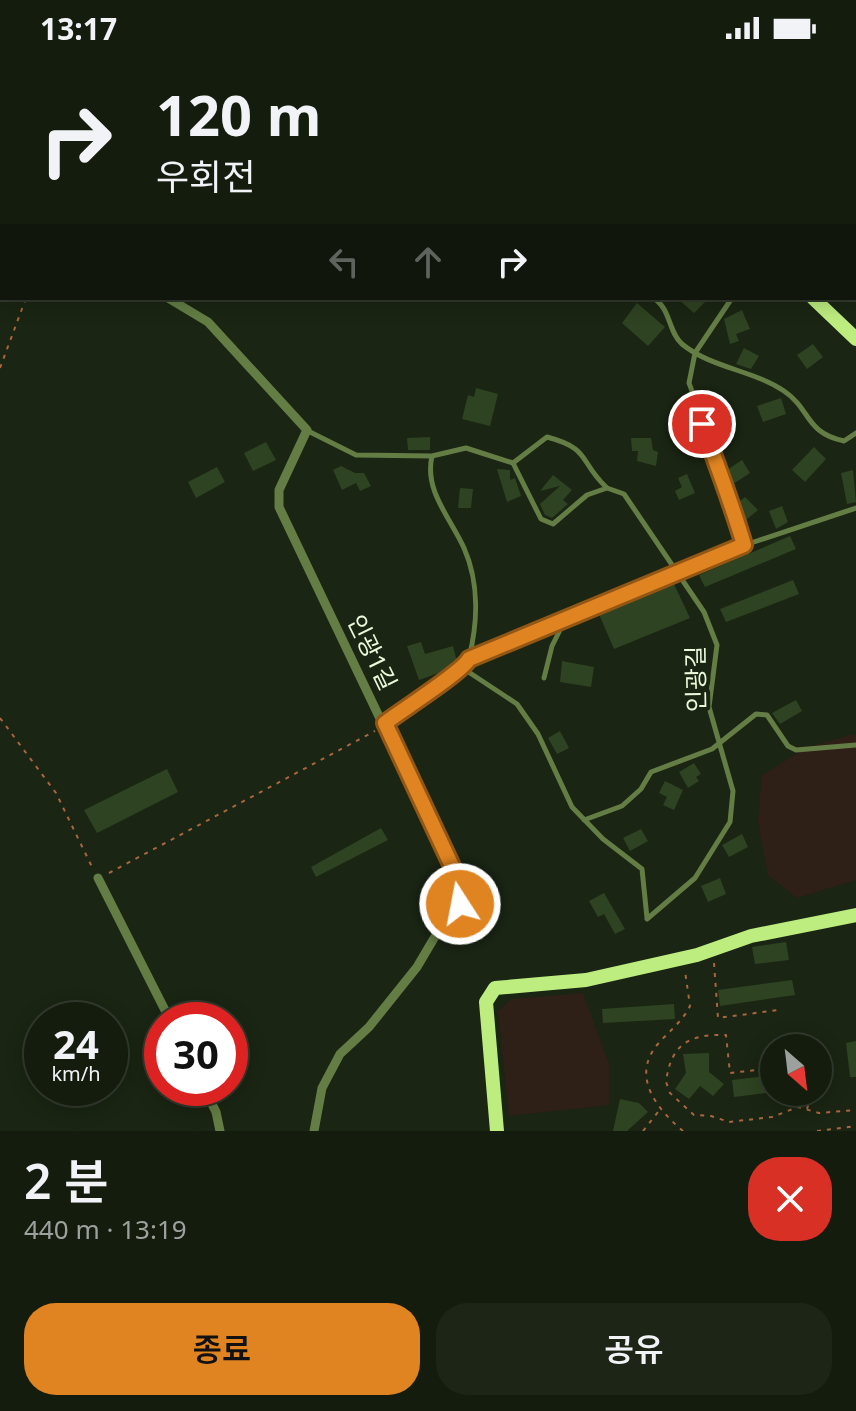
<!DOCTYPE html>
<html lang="ko">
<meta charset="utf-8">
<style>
body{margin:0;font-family:"Noto Sans","Noto Sans KR",sans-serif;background:#1d2517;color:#f1f3f6;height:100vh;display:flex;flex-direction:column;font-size:30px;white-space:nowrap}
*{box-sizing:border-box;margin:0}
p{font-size:26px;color:#9da19e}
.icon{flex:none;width:44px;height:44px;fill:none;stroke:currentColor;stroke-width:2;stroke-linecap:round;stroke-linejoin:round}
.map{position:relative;height:1075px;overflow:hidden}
.sheet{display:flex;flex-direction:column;background:#141c0e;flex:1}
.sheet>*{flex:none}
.top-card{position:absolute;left:0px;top:0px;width:856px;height:244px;box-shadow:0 4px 20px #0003,0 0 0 2px #333a2e;background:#141c0e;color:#f1f3f6;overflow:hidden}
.needle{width:52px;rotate:152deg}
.buttons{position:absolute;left:760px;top:978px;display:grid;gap:16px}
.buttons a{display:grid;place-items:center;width:72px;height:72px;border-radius:50%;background:#141c0e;box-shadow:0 4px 20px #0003,0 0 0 2px #333a2e;font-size:40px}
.speed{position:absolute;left:24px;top:946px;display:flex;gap:16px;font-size:40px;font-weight:700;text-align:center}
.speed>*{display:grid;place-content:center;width:104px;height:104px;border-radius:50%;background:#141c0e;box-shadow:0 4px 20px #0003,0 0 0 2px #333a2e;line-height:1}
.speed small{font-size:20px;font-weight:400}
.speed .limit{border:12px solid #d22;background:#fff;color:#111}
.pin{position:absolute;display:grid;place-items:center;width:68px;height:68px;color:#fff;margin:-34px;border:4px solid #fff;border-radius:50%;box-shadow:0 2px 8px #0007}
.me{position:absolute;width:88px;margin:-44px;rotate:349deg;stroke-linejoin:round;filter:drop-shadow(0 0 6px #0008)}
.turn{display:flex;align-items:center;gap:28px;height:168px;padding:0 24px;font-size:36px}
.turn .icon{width:104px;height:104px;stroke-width:2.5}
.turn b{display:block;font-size:56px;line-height:68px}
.lanes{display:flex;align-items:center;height:76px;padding:0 24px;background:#0003;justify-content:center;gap:40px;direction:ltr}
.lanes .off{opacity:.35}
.round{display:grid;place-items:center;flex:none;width:84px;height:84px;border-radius:32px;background:#1d2517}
.headline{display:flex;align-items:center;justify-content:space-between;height:136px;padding:0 24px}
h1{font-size:48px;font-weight:600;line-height:60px}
.cta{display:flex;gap:16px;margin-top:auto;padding:16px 24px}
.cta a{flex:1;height:92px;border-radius:32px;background:#e08421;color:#111;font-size:32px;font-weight:600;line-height:92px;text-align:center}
.cta a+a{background:#1d2517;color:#f1f3f6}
.status{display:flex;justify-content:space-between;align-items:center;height:56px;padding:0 40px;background:#141c0e;direction:ltr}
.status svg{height:22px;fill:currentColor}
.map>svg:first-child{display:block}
.green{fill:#2e1f17}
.building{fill:#2e4321}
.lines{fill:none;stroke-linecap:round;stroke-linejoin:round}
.path{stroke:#a96640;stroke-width:2;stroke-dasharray:4 6;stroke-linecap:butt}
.lane{stroke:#637d44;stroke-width:5}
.street{stroke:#637d44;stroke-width:9}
.secondary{stroke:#bded7f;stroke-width:14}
.primary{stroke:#71eb76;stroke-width:14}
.route-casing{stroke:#925615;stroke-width:20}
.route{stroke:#e08421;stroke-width:14}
.labels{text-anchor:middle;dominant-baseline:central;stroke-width:8;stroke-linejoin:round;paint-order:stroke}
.street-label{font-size:24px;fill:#eafadb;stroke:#1a2513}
</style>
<div class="status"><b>13:17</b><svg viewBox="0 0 49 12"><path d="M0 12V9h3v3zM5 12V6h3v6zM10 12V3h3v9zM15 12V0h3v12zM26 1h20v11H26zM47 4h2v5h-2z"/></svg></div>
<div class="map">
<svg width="856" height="1075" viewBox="0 0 856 1075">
<rect width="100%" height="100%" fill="#1a2513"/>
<path class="green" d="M853,678L856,679V824L797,842L768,819L758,765L762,719L806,692Z
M583,937L609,1008V1049L509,1060L498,955L511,943Z"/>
<path class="building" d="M677,242H709L694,257Z
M637,247L665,271L648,290L622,267Z
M742,254L750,273L736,278L739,285L730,288L724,263Z
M813,288L823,301L807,313L797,299Z
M744,292L759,300L751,313L736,308Z
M476,332L498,338L490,370L462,363L468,339L474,341Z
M781,342L786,358L763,366L757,350Z
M430,381V394H408L407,382Z
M631,382H651L653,394L658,396L656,410L637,405L638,395H632Z
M266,386L276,404L253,415L244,397Z
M814,391L826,403L805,426L792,414Z
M742,404L750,417L733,428L727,414Z
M341,410L355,417H364L371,430L360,435L356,427L342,434L333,414Z
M217,411L225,426L196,442L188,426Z
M497,413L510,414V424L515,422L521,440L507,446Z
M853,414L856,446L847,448L841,417Z
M687,418L695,437L679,444L675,435L682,431L678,422Z
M553,419L572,434L563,444L568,448L552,462L545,459L540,448L560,430L540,435Z
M460,432L473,433L471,452H458Z
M745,441L758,454L746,464L739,457L743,453L737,447Z
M782,450L788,466L776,473L769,455Z
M790,480L796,493L705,531L699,519Z
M793,524L799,538L726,566L720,553Z
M674,528L690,562L614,593L598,556Z
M421,586L425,598L453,590L458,610L419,624L407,590Z
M562,605L594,611L591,631L560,626Z
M796,644L802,655L780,668L772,657Z
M560,675L569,692L557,698L548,682Z
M694,707L701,718L696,721L699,725L688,732L679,716Z
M167,713L178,736L97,777L84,754Z
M665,725L683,734L674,754L663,749L667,741L659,737Z
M381,772L388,784L316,821L311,811Z
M641,773L648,785L630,795L623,782Z
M742,778L748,791L729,801L722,789Z
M720,822L726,838L708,846L701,830Z
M604,837L625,873L615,878L604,858L598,861L589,845Z
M786,886L789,904L755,908L752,891Z
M792,924L795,939L720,950L718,934Z
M674,948L675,963L603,967L602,953Z
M856,985V1021H850L846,987Z
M709,997V1016L724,1028L713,1040L700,1030L689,1043L675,1033L686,1017L683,998Z
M774,1019V1036L734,1041L732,1024Z
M620,1043L639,1047L648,1056L627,1075H613Z"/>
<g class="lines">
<path class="path" d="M39,0L44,2
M854,21L856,20
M0,312L26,242
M0,662L56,737L93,813
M109,817L375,675
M714,907L718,962L778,954
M774,1012L730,1017L726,979C690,978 671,987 666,1026L670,1037L694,1059L711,1060L729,1066L772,1061L798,1051L819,1057L856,1054
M807,1053L812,1036
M643,1075L658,1056
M683,1075C657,1053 631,1021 657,989C668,976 683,965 690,950L685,915
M817,1075L856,1070"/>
<path class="lane" d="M392,0L396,2
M95,2L96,0
M497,2L503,0
M739,2L744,0
M653,242C671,252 668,276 682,288C711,312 753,314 784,335C811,353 805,377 844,385L856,377
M732,242L695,297L689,327L730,437L729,450L744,489
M308,375L356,399L432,400L466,392L513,407L541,463L553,468L587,439L607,432L624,438L704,556L717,589L709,651L733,735L730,766L695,822L647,863
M432,400C424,435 450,461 464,492C479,526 478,566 469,602
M513,407L547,381C592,393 578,405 607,432
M464,613L517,648L538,678L572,751L603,783L642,813L647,862
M544,622L552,590L567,560
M385,667L464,613L469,603L748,488L856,452
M584,764L622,750L641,733L651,716L712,693L756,658L767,659L788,690L796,694L856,689"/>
<path class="street" d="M168,242L208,266L307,374L279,434V451L460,830V848L443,867L417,911L369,971L340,998L322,1032L314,1075
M98,822L170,964
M204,1032L216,1056L220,1075"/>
<path class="secondary" d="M622,0L623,2
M813,242L856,283
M497,1075L486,946L495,932L586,924L697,899L751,880L856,859"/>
<path class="primary" d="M62,2V0
M78,2L79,0
M0,171L2,164
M0,230L2,224"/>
</g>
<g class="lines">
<defs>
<path id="route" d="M460,848V830L451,808L385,667C402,654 462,616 469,603L744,489C732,448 717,409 702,368"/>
</defs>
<use href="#route" class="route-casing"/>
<use href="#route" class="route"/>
</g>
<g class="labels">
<g class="street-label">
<text transform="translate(373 596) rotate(64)">인광1길</text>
<text transform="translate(695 623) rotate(-91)">인광길</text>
</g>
</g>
</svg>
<div class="buttons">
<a><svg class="needle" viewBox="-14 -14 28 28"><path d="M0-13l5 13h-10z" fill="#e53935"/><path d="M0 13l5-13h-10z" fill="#9da19e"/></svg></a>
</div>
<div class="speed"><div>24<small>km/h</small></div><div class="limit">30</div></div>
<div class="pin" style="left:702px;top:368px;background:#d93025"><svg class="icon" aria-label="arrive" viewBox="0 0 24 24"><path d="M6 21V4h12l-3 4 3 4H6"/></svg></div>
<svg class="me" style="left:460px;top:848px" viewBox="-20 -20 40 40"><circle r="17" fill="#e08421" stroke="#fff" stroke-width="3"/><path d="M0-11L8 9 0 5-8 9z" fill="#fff"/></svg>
<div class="top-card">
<div class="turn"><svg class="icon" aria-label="right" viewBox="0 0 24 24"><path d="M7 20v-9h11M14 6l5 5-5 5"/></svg><div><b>120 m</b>우회전</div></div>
<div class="lanes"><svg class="icon off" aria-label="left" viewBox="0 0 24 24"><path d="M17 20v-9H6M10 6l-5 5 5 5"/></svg><svg class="icon off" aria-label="ahead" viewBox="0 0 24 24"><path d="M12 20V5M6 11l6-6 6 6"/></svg><svg class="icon" aria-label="right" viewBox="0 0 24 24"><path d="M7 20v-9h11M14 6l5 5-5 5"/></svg></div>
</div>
</div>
<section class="sheet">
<div class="headline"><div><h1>2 분</h1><p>440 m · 13:19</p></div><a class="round" style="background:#d93025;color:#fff"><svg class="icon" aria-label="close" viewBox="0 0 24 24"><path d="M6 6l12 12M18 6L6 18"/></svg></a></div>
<div class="cta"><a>종료</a><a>공유</a></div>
</section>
